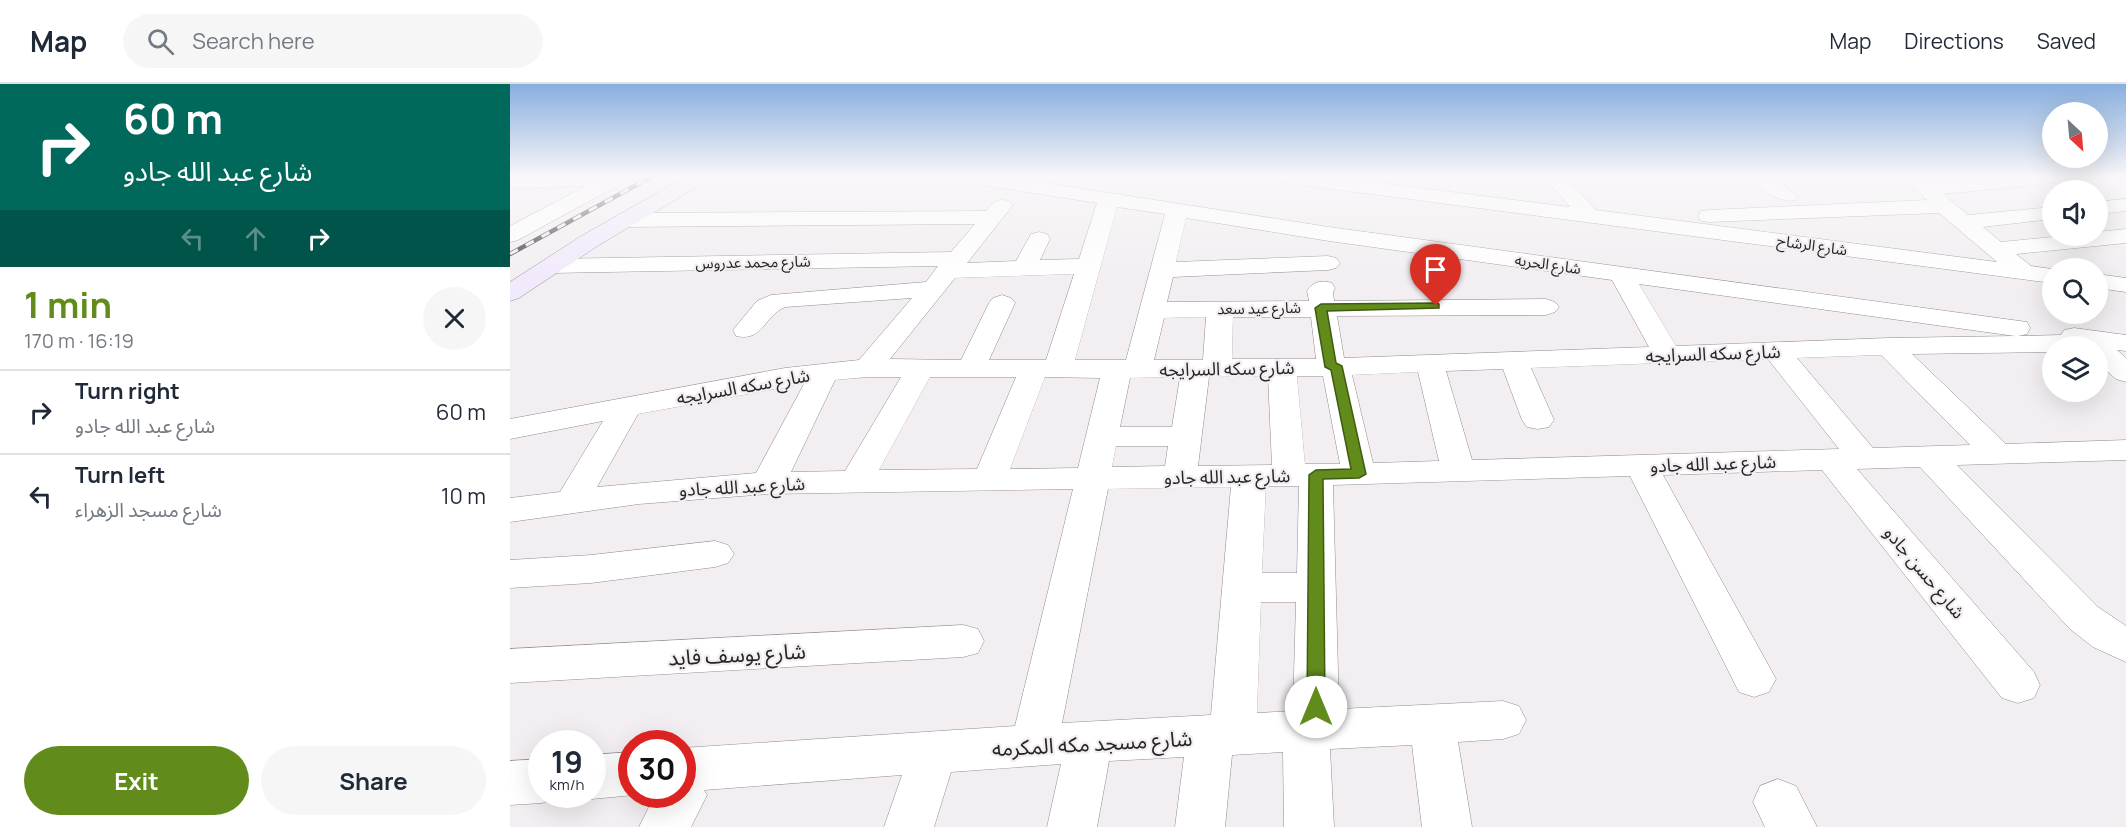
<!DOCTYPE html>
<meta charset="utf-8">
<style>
body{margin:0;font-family:Manrope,"Noto Sans Arabic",sans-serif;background:#f6f6f7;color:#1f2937;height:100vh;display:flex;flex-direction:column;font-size:22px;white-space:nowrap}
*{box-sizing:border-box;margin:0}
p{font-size:20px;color:#747a83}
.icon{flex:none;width:33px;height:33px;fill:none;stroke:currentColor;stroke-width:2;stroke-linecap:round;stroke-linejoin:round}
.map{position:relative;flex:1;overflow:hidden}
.side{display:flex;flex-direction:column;background:#fff;width:510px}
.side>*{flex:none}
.guide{background:#00695c;color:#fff;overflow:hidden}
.needle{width:39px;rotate:154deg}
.tools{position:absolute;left:1532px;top:18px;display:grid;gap:12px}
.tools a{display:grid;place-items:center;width:66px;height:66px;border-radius:50%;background:#fff;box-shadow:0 6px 24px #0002;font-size:30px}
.speed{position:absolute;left:18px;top:646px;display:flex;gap:12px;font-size:30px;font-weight:700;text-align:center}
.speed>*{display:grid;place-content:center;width:78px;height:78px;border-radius:50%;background:#fff;box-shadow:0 6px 24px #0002;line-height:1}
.speed small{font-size:15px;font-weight:400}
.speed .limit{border:9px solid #d22;background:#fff;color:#111}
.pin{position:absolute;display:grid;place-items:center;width:51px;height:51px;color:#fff;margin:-62px -26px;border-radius:50% 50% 50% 0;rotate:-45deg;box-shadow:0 0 6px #0007}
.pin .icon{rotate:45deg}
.me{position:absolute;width:66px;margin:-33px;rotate:0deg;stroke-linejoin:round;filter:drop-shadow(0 0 4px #0008)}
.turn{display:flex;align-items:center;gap:21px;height:126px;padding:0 24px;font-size:27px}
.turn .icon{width:78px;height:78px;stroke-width:2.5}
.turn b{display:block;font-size:42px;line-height:51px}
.lanes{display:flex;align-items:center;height:57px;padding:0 24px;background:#0003;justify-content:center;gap:30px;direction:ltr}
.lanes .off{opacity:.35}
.round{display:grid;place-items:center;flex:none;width:63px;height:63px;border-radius:32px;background:#f6f6f7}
.overview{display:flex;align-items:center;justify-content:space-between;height:102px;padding:0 24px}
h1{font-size:36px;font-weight:700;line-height:45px;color:#618c1b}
.primary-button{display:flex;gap:12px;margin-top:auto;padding:12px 24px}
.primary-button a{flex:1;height:69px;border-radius:36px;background:#618c1b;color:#fff;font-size:24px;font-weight:700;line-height:69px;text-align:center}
.primary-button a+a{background:#f6f6f7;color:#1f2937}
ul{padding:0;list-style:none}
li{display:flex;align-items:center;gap:18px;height:84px;padding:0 24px;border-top:2px solid #e0e1e3}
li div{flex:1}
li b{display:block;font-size:22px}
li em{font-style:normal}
header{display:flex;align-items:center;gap:36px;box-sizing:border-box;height:84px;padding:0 30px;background:#fff;border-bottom:2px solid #e0e1e3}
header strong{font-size:28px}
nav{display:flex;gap:33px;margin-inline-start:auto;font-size:21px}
.search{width:420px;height:54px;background:#f6f6f7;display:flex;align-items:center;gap:15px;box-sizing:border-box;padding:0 21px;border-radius:33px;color:#747a83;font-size:22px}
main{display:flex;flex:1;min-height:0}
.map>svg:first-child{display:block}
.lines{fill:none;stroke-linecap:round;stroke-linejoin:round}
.minor-casing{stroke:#908c8f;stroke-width:1}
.secondary-casing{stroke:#908c8f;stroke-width:1}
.minor{fill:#fff;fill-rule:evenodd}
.secondary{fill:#f1e9fc;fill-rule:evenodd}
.rail-casing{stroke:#413f41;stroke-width:4.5}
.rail{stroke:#f2eef1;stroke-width:3;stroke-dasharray:9;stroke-linecap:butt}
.route{fill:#618c1b;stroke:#3f5b12;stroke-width:1.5}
.labels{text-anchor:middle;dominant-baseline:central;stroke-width:4.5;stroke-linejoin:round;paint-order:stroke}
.far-street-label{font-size:15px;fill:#272627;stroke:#f2eef1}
.street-label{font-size:18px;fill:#272627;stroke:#f2eef1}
.near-street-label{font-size:21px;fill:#272627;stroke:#f2eef1}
</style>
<header>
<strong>Map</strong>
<div class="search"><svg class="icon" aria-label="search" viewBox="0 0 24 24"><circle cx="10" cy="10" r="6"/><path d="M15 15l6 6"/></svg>Search here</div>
<nav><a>Map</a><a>Directions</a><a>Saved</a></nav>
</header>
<main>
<section class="side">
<div class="guide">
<div class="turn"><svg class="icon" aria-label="right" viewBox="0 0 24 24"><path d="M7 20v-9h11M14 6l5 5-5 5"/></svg><div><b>60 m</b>شارع عبد الله جادو</div></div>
<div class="lanes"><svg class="icon off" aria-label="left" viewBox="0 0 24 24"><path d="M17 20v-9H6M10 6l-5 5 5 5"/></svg><svg class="icon off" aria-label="ahead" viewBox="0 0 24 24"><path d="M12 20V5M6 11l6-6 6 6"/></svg><svg class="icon" aria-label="right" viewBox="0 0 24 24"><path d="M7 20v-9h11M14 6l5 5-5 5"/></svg></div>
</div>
<div class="overview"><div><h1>1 min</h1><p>170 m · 16:19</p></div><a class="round"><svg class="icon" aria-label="close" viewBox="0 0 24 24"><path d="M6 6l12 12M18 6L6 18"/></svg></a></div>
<ul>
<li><svg class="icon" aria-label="right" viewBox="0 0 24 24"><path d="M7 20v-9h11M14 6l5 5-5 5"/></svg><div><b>Turn right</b><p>شارع عبد الله جادو</p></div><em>60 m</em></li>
<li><svg class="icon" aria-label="left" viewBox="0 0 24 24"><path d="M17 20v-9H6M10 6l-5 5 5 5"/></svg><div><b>Turn left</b><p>شارع مسجد الزهراء</p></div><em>10 m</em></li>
</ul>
<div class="primary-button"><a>Exit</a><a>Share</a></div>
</section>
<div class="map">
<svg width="1616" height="743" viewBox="0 0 1616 743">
<rect width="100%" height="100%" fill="#f2eef1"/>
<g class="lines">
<defs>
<path id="minor" d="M0,93H119L116,97L8,156L0,158V142L76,102L0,104Z
M450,93H497L819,143L1517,238L1520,244L1517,250L1508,252L1551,251L1554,246L1564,244L1616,251V267L1607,266L1616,274V298L1606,295L1587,278V262H1542V268L1402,270L1496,360L1616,356V376L1447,381L1588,523L1616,542V578L1583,563L1560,545L1410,383L1347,385L1524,588L1530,601L1524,614L1508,619L1492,614L1312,386L1153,391L1266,595L1259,608L1244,613L1229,608L1120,392L823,401L829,625L993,617L1009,622L1016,636L1009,650L993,655L948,658L962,743H912L902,661L820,665L824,743H774L773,668L722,671L715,743H665L674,673L599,677L587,743H537L551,680L441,688L424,743H374L392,691L194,706L197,711L181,743H129L145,711H172V664L505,642L563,405L258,410L129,420L0,438V414L50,408L93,337L0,355V335L275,284L349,276L402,214L275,223C253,233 253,258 226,252L223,246L247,217L261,211L416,198L428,182L41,189L33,187L29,182L33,177L41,175L441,168L465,140L115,143L107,141L104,136L107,131L115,129L476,127C484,118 487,114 499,117L503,121L457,179L506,177L521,150L529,148L537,150L540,155L530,176L569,175L587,119L460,99L453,97ZM607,123L655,130L616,276H565ZM676,134L819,157L1102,196L1139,263L834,274L827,232L1036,231L1045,228L1049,223L1045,218L1036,215L824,217L823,208L825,204L822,199C811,196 804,197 797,207L799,217L657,218L663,193L818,186L826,184L830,179L826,174L818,172L666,178ZM564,190L536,276H479L505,219L501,214L492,211L483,214L479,219L451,276L380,275L445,194ZM1129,200L1505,252L1378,254L1166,262ZM696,233L693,276H644L654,234ZM723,233H801L806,275H722ZM1371,271L1460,361L1363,364L1287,274ZM1258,275L1329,365L962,376L936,287L993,285L1012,336L1017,343L1028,345L1039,343L1044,336L1021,284ZM908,288L929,377L863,379L842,291ZM758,292L762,381L688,382L699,293ZM787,292H813L830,380H795ZM358,293H391L335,387L281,388L325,296ZM420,293H506L467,385L369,386ZM535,293L590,294L568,384L500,385ZM670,293L662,343H610L620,294ZM294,300L246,389L87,403L128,330ZM606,362H658L655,382L602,383ZM756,402H789L787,489H752ZM721,403L701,631L552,639L598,405ZM751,518H786L783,627L747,629Z
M767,93H822L1060,123L1034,93H1055L1086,126L1487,178L1429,129L1199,138L1191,137L1188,132L1191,127L1199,126L1417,116L1395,93H1416L1422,98L1481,93H1552L1549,97L1542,99L1433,110L1458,131L1542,123V135L1473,143L1491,158L1553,152H1587V148L1616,145V159L1506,170L1521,182L1542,185V199L777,99L770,97Z
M1239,93H1262L1288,112L1285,116C1271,120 1248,105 1239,93Z
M1616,115V127L1587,130V118Z
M1587,190L1616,194V208L1587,204Z
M205,457L218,461L224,470L218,479L205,483L81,499L0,504V476L81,471Z
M453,541L468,545L474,557L468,569L453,573L0,599V565Z
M122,668V711H124L82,715L72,711H82V671Z
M32,675V711L49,713L32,719L0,721V677Z
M1268,695L1286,702L1307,743H1255L1243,718L1250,702Z"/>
<path id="secondary" d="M176,93H200L197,97L89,161L9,214L0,217V198L73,151Z"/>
</defs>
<use href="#minor" class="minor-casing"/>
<use href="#secondary" class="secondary-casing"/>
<use href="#minor" class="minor"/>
<use href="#secondary" class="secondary"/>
<defs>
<path id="rail" d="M0,170L141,93"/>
</defs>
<use href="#rail" class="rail-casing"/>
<use href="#rail" class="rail"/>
</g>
<linearGradient id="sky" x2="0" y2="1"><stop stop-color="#88aede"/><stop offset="0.47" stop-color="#f9f7f9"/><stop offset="1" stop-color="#f9f7f9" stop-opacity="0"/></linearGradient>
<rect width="1616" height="197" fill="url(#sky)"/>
<path class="route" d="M926,219L929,220V224L817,227L826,279L832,282L856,390L849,394L813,395L815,623L813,628L806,631L799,628L797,623L799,391L806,386L841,385L821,286L815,283L805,224L811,220Z"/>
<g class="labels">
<g class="far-street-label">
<text transform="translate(1302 161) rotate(8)">شارع الرشاح</text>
<text transform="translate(243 178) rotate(-1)">شارع محمد عدروس</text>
<text transform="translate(1038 180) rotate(8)">شارع الحريه</text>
<text transform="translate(749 224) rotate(-1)">شارع عيد سعد</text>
</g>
<g class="street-label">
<text transform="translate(1203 269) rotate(-2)">شارع سكه السرايجه</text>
<text transform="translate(717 284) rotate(-1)">شارع سكه السرايجه</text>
<text transform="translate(233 302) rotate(-10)">شارع سكه السرايجه</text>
<text transform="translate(1203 379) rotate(-2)">شارع عبد الله جادو</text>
<text transform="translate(717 392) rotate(-1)">شارع عبد الله جادو</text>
<text transform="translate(232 402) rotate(-3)">شارع عبد الله جادو</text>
<text transform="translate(1415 488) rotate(50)">شارع حسن جادو</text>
</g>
<g class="near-street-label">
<text transform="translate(227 570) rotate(-3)">شارع يوسف فايد</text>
<text transform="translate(582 659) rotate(-3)">شارع مسجد مكه المكرمه</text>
</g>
</g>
</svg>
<div class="tools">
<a><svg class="needle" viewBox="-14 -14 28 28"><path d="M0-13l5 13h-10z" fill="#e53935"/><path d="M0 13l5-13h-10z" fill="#747a83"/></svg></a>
<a><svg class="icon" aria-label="sound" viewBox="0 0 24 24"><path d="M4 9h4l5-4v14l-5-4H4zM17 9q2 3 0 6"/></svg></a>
<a><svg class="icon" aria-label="search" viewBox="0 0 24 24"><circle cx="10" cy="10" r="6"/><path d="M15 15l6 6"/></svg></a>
<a><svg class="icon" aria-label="layers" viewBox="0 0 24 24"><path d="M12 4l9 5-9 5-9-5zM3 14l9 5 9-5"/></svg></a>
</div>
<div class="speed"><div>19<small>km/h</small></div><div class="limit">30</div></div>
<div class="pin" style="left:926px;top:222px;background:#d93025"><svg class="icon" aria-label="arrive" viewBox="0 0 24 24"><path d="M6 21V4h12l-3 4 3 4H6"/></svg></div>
<svg class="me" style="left:806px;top:623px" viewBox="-20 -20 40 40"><circle r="19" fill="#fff"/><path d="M0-13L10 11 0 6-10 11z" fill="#618c1b"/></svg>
</div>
</main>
